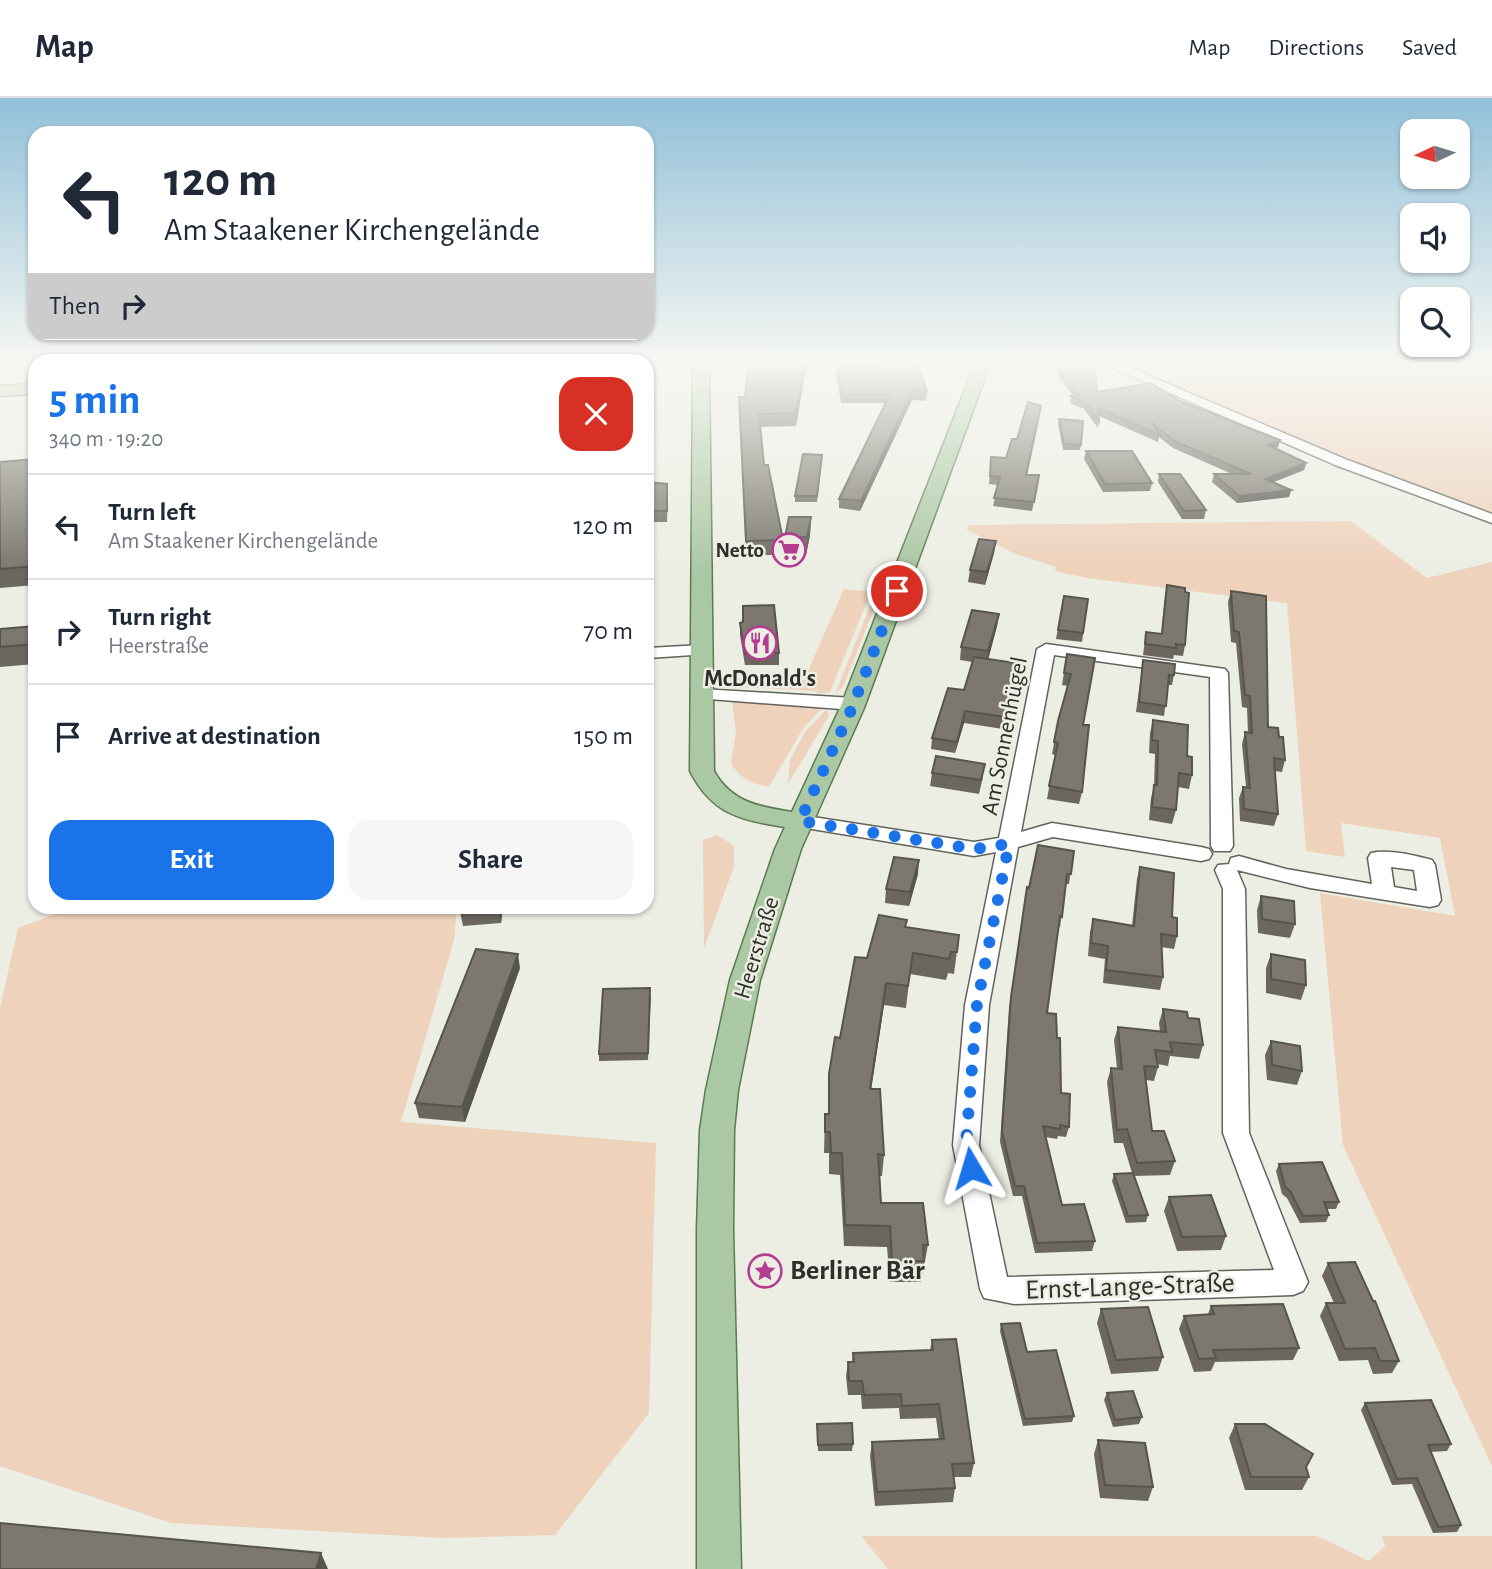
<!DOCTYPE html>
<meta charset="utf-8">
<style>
body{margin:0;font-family:"Alegreya Sans",sans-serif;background:#f6f6f7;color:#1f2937;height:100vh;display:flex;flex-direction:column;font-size:26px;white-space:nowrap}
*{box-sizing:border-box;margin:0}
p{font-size:23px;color:#747a83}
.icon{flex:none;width:38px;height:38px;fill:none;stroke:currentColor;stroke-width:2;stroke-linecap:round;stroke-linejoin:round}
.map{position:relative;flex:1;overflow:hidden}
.sheet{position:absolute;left:28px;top:256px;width:626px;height:560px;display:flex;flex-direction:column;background:#fff;border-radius:21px;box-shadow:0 2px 5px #0004}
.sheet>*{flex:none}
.top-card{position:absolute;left:28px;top:28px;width:626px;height:214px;border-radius:21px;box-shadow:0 2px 5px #0004;background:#fff;color:#1f2937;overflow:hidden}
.needle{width:46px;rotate:266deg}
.fabs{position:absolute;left:1400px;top:21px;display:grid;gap:14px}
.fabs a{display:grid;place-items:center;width:70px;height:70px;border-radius:14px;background:#fff;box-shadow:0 2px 5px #0004;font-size:35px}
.pin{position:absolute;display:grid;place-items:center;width:60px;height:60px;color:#fff;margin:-30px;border:4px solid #fff;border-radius:50%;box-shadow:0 2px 7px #0007}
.me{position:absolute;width:77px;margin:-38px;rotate:353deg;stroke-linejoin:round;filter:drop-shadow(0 0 5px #0008)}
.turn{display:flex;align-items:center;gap:24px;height:147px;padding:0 21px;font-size:32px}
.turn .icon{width:91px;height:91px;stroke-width:2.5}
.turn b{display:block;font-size:49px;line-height:60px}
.then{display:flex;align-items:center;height:66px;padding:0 21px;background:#0003;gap:14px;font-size:26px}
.round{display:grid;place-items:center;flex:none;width:74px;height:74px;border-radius:21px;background:#f6f6f7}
.headline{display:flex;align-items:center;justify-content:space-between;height:119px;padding:0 21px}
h1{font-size:42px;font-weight:700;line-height:52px;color:#1a73e8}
.primary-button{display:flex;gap:14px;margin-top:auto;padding:14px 21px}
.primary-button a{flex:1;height:80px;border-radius:21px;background:#1a73e8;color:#fff;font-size:28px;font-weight:700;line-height:80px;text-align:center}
.primary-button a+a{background:#f6f6f7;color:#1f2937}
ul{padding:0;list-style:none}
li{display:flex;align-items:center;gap:21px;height:105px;padding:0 21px;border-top:2px solid #e0e1e3}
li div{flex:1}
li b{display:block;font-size:26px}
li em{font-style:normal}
header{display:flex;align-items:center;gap:42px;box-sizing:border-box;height:98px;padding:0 35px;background:#fff;border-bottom:2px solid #e0e1e3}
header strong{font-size:33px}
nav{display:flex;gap:38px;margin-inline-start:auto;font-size:24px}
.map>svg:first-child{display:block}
.green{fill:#eed2bc}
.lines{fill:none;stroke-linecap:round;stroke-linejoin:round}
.minor-casing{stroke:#62635a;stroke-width:3}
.major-casing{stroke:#5b7a52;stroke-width:3}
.minor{fill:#fff;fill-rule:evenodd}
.major{fill:#abc8a4;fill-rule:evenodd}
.wall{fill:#6b675f}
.shaded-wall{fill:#57544e}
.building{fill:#7c786f;stroke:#57544e;stroke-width:2}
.route{stroke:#1a73e8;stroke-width:12;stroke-dasharray:0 21.6}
.labels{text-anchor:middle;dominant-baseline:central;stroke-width:5;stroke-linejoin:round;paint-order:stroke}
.far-poi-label{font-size:21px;font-weight:bold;fill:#2e2e2b;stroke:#ecede3;text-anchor:end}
.poi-label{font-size:24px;font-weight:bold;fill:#2e2e2b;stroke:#ecede3}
.street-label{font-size:24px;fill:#2e2e2b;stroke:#ecede3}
.near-poi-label{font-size:28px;font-weight:bold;fill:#2e2e2b;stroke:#ecede3;text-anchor:start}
.near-street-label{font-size:28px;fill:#2e2e2b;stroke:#ecede3}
</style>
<header>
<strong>Map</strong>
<nav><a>Map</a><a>Directions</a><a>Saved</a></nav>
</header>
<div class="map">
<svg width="1492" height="1471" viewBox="0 0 1492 1471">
<rect width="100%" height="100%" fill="#ecede3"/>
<path class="green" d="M1120,266H1492V418L1343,363Z
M1351,423L1427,480L1492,464V1368L1343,1047L1320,795L1455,818L1440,740L1341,725L1345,759L1306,753L1287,505L1087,480L1055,473L1056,469L1016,456L967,432L968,427Z
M844,491L871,494L830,594L817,596V593L735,589L725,586V578L761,586L804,582Z
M875,495L880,496L843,589L836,594Z
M732,602L819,607L822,610L802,632L769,689C751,685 740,681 731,665L736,634Z
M827,611L829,618L788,686L790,662L805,634Z
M717,737L734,748V769L704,850L703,742Z
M75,809H457L454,842L401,1024L656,1045L649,1315L555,1437L443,1440L171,1425L0,1368V910L18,830Z
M861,1438H1317L1369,1463L1385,1448L1382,1438H1492V1471H888Z"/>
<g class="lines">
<defs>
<path id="minor" d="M1104,266H1121L1345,361L1492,416V425L1335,367Z
M1046,546L1225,571L1228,575L1233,748L1230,753H1214L1211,748L1210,579L1054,557L1021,734L1052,725L1201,749L1209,751L1212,756L1209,761L1201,763L1053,739L1018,749L989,907L979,1047L1007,1179L1274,1172L1223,1035V791L1215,772L1218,767L1229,766L1231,760L1239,758L1286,771L1372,786L1368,760L1371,755C1389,751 1414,757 1432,762L1435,767L1441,802L1438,807L1430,809L1310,790L1237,772L1245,791L1249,1035L1308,1184L1303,1193L1293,1197L1014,1206L984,1200L980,1191L953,1047L965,907L996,754L974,758L800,729L793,728L790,723L793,718L800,717L974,744L999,740L1037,551ZM1391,769L1414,772L1417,793L1394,789Z
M702,547L711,552L708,556L648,560V550Z
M702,591L854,600L863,606L854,612L696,600L693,596L696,592Z"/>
<path id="major" d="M693,266H709L714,673C731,704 759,709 792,714L840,610L975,266H990L864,610L801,751L760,882L738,992L734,1032L733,1131L741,1471H697V1131L700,1032L706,992L730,882L775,751L785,729C740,722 712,716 690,673Z
M35,286V296L0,298V288Z"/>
</defs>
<use href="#minor" class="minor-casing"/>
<use href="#major" class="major-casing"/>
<use href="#minor" class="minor"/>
<use href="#major" class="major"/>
</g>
<path class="wall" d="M806,266L805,275L796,328L760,329L764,367L783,442V457H746L739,299H745Z
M836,267L927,294L926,303L912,302L860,413L839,410V401L886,305H841L836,275Z
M1059,272L1097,294L1180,303L1280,342L1278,349L1276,350L1306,365L1304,372L1274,384L1291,392L1289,399L1237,405L1212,384L1214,376H1232L1173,350L1159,339L1158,344L1099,318L1098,330L1084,311L1070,305L1071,298H1073L1058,278Z
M1040,315L1027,377L1038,385L1032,413L993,408L998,387L989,386L991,359L1006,360L1017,341Z
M1059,321L1081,347L1080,352H1063L1058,326Z
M1086,353L1152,385L1150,393L1103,394L1084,361Z
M35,361V487L0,490V364Z
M822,363L817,404H795V398Z
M1159,376L1206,412L1204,421H1182L1158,384Z
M648,384L668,397L667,424H648Z
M811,419L810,437L806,457H785V439Z
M996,443L994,455L985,487L968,484L970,472Z
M1167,487L1185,547L1183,558L1174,557L1173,561L1143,557L1146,534L1161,536L1165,498Z
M1231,493L1268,629L1279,639L1285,662L1282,674L1275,673L1278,716L1274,728L1240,723L1239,700L1243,689H1246L1242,646L1245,634L1248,635L1247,610L1242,609L1236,545L1231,544L1228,504Z
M1064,498L1088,501L1082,544L1056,541Z
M999,516L997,528L988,561L1014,576L1003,631L964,625L955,655L931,651L932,640L964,592L972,564L960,562L961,549Z
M743,524L779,555V567H745L740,537V525Z
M35,528V566L0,569V531Z
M1067,556L1083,627L1082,694L1079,706L1047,701L1055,657L1052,656L1058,623L1068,588L1062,587Z
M1143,562L1174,577L1172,587H1168L1164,618L1136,614Z
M1153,622L1187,658L1192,677L1189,691L1178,689L1176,712L1172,726L1149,722L1151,700L1154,689L1155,656L1149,655L1150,635Z
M932,675L983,679L979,696L930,688Z
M1074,753L1069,786H1066L1060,829H1058L1047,915L1057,940L1061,995L1069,1029L1066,1039L1058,1038L1057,1041L1045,1039L1062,1107L1095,1143L1092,1153L1035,1155L1022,1098H1013L1000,1044L1009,909L1027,789L1029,790Z
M1140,769L1172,819L1177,838L1174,851L1161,849L1163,879L1160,892L1103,885L1105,861L1088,858L1090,834L1093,821L1132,828L1137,781Z
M918,776L909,808L885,805L886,791Z
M1261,798L1295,826L1290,840L1258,835L1257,812Z
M503,808L501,825L463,828L460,814Z
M906,829L959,837L954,876L948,875L946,882L910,876L906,910L884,907L871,991L884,1057L882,1078H880L881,1105L928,1147L921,1184H890L887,1149L844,1148L840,1077L829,1076V1055H824L825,1016H828L829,976L840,940L867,860Z
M1271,856L1306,887L1301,902L1266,895V870Z
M520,870L465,1024L419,1020L415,1005Z
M651,897L648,962L599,963V956Z
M1163,911L1188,920L1203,947L1199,961L1170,958L1168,968L1157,966L1158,969L1154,983L1146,982L1152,1033L1175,1063L1170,1077L1134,1078L1148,1117L1146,1124L1126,1125L1112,1083L1114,1076L1132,1075L1123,1045H1114L1107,984L1111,970H1117L1114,942L1118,929L1160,933L1159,925Z
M1271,943L1302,973L1297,987L1267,982L1265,957Z
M1279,1066L1339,1104L1336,1111H1327L1329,1117L1326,1124L1300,1125L1287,1100L1282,1096L1276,1073Z
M1169,1099L1226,1138L1221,1152L1177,1153L1164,1113Z
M1328,1165L1399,1263L1392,1275L1373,1276L1368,1262L1339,1263L1320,1218L1326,1205H1334L1322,1178Z
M1211,1208L1299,1250L1293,1262L1215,1264L1211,1273L1194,1274L1179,1231L1184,1218L1208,1216Z
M1101,1211L1163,1259L1158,1273L1111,1276L1097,1225Z
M1001,1226L1027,1254L1074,1318L1072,1324L1023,1328L1000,1233Z
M932,1242L974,1365L971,1379H954L955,1390L953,1404L875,1408L870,1358L872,1344L939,1342L936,1320L900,1321L899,1310L862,1311L861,1297H848L846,1278L848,1264H852L853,1255L930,1252Z
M1107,1295L1142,1319L1139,1326L1113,1329L1104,1302Z
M1365,1305L1451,1346L1447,1353L1430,1354L1461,1427L1457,1434L1433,1435L1412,1386L1392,1387L1361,1312Z
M817,1326L853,1346L852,1353H818Z
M1235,1326L1306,1369L1309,1379L1302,1392H1245L1229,1340Z
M1098,1342L1153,1389L1148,1403L1100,1400L1094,1356Z"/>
<path class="shaded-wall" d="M806,266L805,275L796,328V315Z
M912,293V302L860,413L861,403Z
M1280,342L1278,349L1266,354L1268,347Z
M1306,365L1304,372L1263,388L1265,381Z
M1291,392L1289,399L1237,405L1239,398Z
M811,419L810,437L806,457L807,439Z
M996,443L994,455L985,487L987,474Z
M999,516L997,528L987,566L988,553Z
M965,613L964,625L955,655L957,644Z
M919,762L918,776L909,808L910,794Z
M48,808H66L50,814Z
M500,808H503L501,825L499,811Z
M518,856L520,870L465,1024L462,1009Z
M886,885L884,907L868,1012L870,991Z
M321,1455L328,1471H316Z"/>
<path class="building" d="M749,266H805L796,315L759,316L764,367H768L783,442L746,443L739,299H745Z
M918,266L927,294L912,293L861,403L839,401L890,296L842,297L836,267Z
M1059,272L1095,273L1097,294L1151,285L1180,303L1280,342L1268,347L1306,365L1265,381L1291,392L1239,398L1214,376H1251L1174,343L1152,325L1160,337L1098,310L1099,323L1085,304L1071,298L1079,297Z
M1028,304L1041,308L1026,377H1039L1034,404L994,400L1000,379L990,378L991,359L1006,360L1012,341H1017Z
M1059,321L1083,323L1081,347L1064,346Z
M1086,353H1132L1152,385L1105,386Z
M803,356L822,357L817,398H795Z
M35,361V468L0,471V364Z
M1159,376H1180L1206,412L1184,413Z
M648,384L667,386V413H648Z
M789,419H811L807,439H785Z
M979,441L996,443L987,474L970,472Z
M1167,487L1185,490V494L1189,495L1185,547L1176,546V550L1145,546L1146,534L1162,536Z
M1231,493L1266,498L1268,629L1278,630L1279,639H1283L1285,662L1274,660L1278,716L1244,711L1243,689L1250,690L1245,634L1252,635L1250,598L1245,597L1239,534L1234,533Z
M1064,498L1088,501L1083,535L1058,532Z
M774,507L779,555L745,556L740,525L743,524V508Z
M972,512L999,516L988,553L961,549Z
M35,528V546L0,549V531Z
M1067,556L1095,560L1083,627H1089L1082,694L1049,688L1058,645L1054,644L1058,623L1071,576L1064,575Z
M974,559L1016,565L1005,619L965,613L957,644L932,640L948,590L964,592Z
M1143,562L1175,566L1174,577H1169L1166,608L1139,604Z
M1153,622L1188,627L1187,658L1192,659V677L1179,675L1176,712L1152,709L1154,687H1157L1158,643L1152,642Z
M936,658L985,666L981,682L932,675Z
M1038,747L1074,753L1071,776H1067L1062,819L1060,818L1047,915L1056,916L1057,940H1060L1061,995L1070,996L1069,1029L1060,1027V1031L1043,1028L1062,1107L1084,1106L1095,1143L1037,1145L1024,1088H1015L1002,1034L1011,899L1027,789L1029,790Z
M894,759L919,762L910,794L886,791Z
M1140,769L1174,775L1172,819L1177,820V838L1161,836L1163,879L1106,872L1108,848L1091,845L1093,821L1134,828Z
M35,772V781L31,773Z
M1261,798L1294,803L1295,826L1262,821Z
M461,808H500L499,811L460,814Z
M879,817L907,822L905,829L959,837L957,854H951L949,861L913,855L908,888L886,885L870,991H880L884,1057L878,1056L881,1105H923L928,1147H923L924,1163H892L890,1128L845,1127L842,1055H831L830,1034H825V1016H829V976L835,939L840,940L855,859L867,860Z
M476,851L518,856L462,1009L415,1005Z
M1271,856L1305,862L1306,887L1271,881Z
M650,890L648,955L599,956L603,891Z
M1163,911L1187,914L1188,920L1199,921L1203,947L1170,944L1172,954L1155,952L1158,969L1144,968L1152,1033H1164L1175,1063L1137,1065L1127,1031L1117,1032L1111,970L1122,971L1118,929L1166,934Z
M1271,943L1300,948L1302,973L1272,967Z
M1322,1064L1339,1104H1324L1329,1117L1303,1118L1290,1093L1285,1089L1279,1066Z
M1133,1075L1148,1117L1128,1118L1114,1076Z
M1211,1097L1226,1138L1182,1139L1169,1099Z
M1355,1164L1373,1203H1375L1399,1263H1380L1375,1250L1345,1251L1326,1205H1345L1328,1165Z
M1283,1206L1299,1250L1213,1252L1216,1260L1199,1261L1184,1218L1214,1216L1211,1208Z
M1148,1209L1163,1259L1116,1262L1101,1211Z
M1020,1225L1027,1254L1056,1252L1074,1318L1025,1321L1001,1226Z
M956,1241L974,1365L952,1366L955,1390L877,1394L872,1344L944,1341L939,1306L902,1308L901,1296L864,1297L862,1283H849L848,1264H854L853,1255L933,1252L932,1242Z
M1133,1293L1142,1319L1115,1322L1107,1295Z
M1431,1302L1451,1346L1428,1347L1461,1427L1438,1429L1417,1380L1397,1381L1365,1305Z
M852,1325L853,1346L818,1347L817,1326Z
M1235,1326H1265L1313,1356L1306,1369L1309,1379H1251Z
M1098,1342L1145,1345L1153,1389L1105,1387Z
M0,1425L321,1455L316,1471H0Z"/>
<linearGradient id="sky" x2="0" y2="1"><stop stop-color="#91c0d9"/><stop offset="0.56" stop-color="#f6f7f2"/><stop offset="1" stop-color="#f6f7f2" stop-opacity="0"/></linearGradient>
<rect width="1492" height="472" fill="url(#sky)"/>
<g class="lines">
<path class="route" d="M897,493L852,610L800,723L974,751L1009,746L977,906L966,1046L971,1070"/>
</g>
<defs>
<symbol id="supermarket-ring" viewBox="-11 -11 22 22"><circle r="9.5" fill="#ecede3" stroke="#b33b90" stroke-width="1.5"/><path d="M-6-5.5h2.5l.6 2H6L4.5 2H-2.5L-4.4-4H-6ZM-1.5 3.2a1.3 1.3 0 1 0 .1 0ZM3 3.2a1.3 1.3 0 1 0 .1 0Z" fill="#b33b90"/></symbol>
<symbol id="restaurant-ring" viewBox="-11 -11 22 22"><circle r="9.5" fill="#ecede3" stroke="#b33b90" stroke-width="1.5"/><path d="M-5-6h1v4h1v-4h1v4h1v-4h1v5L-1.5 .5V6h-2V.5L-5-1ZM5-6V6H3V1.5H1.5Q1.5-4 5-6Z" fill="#b33b90"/></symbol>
<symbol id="sight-ring" viewBox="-11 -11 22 22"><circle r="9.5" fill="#ecede3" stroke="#b33b90" stroke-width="1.5"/><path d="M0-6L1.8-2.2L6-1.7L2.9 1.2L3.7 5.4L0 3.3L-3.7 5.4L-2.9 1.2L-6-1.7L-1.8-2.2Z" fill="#b33b90"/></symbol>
</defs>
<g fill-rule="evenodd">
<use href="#supermarket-ring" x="770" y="433" width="38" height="38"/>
<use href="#restaurant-ring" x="741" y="526" width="38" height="38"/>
<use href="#sight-ring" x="746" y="1154" width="38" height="38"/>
</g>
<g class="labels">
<g class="far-poi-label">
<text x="764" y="452">Netto</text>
</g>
<g class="poi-label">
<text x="760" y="581">McDonald's</text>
</g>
<g class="street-label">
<text transform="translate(1005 638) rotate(-79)">Am Sonnenhügel</text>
<text transform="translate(757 850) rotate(-73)">Heerstraße</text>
</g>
<g class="near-poi-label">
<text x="790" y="1173">Berliner Bär</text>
</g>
<g class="near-street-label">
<text transform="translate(1130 1189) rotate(-2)">Ernst-Lange-Straße</text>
</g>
</g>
</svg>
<div class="fabs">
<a><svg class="needle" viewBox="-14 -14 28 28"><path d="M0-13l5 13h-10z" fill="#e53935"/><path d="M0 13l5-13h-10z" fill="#747a83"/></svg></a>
<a><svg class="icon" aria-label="sound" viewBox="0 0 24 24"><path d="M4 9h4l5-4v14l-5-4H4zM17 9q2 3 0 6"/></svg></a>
<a><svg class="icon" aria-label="search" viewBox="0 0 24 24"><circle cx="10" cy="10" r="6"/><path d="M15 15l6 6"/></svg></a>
</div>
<div class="pin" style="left:897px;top:493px;background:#d93025"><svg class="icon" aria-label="arrive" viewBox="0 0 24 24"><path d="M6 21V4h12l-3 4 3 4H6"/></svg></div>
<svg class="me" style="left:971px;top:1070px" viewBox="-20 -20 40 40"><path d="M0-17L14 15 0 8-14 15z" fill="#1a73e8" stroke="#fff" stroke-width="4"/></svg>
<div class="top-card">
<div class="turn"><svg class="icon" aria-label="left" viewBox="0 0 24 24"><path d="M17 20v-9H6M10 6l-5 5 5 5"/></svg><div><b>120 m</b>Am Staakener Kirchengelände</div></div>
<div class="then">Then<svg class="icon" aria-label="right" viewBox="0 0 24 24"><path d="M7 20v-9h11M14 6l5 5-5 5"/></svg></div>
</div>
<section class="sheet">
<div class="headline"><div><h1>5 min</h1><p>340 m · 19:20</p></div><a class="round" style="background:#d93025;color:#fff"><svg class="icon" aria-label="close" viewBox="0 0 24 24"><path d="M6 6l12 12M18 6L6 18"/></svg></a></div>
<ul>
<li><svg class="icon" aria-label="left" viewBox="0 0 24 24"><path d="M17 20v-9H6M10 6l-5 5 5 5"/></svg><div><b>Turn left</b><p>Am Staakener Kirchengelände</p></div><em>120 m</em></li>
<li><svg class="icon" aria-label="right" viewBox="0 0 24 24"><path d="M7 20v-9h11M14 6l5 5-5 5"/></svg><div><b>Turn right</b><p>Heerstraße</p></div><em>70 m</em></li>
<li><svg class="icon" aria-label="arrive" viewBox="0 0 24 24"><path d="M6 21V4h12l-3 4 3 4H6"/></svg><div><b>Arrive at destination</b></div><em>150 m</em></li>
</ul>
<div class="primary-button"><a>Exit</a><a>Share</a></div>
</section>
</div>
